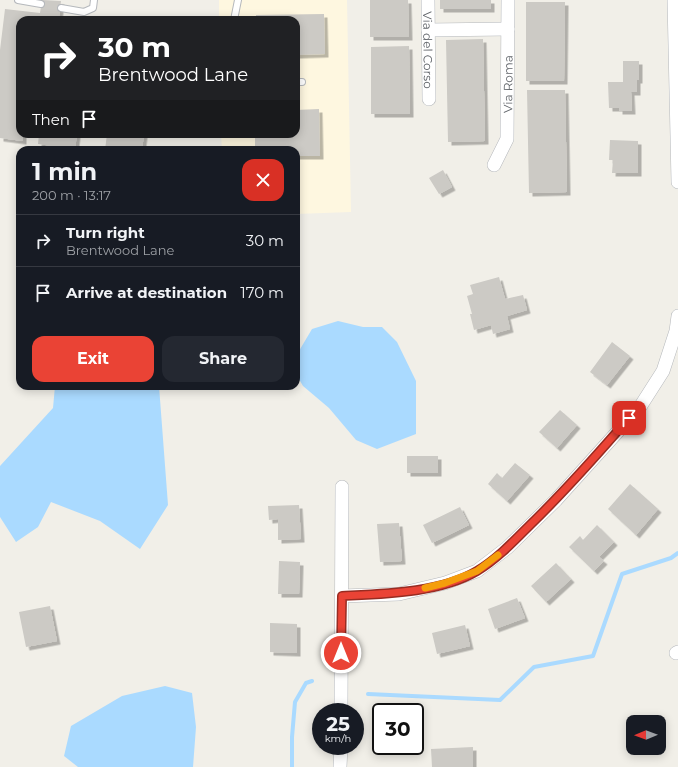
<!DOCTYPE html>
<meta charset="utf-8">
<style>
body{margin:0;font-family:Montserrat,sans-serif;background:#242831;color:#f1f3f6;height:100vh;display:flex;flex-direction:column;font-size:15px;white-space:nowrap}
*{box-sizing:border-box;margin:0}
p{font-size:13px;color:#9ea1a6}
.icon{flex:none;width:22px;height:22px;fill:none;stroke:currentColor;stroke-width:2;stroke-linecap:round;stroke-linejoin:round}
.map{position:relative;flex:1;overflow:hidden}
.panel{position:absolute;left:16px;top:146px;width:284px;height:244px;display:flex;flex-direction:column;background:#171b24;border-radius:12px;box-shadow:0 2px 10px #0003}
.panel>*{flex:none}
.hud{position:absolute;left:16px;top:16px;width:284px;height:122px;border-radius:12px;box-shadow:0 2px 10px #0003;background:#202124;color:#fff;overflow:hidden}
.needle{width:26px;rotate:269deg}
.tools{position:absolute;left:626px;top:715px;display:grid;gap:8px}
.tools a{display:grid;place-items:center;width:40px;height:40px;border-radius:8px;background:#171b24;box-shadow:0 2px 10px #0003;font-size:20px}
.speed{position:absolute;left:312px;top:703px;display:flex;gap:8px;font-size:20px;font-weight:700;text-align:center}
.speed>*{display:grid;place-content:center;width:52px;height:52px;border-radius:50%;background:#171b24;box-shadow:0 2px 10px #0003;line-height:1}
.speed small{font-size:10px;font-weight:400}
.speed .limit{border:2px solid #111;border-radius:6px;background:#fff;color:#111}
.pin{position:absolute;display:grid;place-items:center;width:34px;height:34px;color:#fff;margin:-17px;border-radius:8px;box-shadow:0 2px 6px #0006}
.me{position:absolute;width:44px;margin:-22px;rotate:0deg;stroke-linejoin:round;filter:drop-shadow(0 0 3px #0008)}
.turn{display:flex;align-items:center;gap:14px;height:84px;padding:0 16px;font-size:18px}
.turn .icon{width:52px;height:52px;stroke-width:2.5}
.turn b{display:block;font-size:28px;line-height:34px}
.then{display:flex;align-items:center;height:38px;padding:0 16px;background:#0003;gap:8px;font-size:15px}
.round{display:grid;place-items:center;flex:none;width:42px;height:42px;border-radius:12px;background:#242831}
.summary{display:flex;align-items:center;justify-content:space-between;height:68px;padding:0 16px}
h1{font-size:24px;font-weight:700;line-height:30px}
.cta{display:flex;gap:8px;margin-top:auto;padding:8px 16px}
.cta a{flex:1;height:46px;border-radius:12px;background:#ea4335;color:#fff;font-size:16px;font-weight:700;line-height:46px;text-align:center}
.cta a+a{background:#242831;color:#f1f3f6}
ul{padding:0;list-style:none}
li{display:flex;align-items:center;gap:12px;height:52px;padding:0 16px;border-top:1px solid #363941}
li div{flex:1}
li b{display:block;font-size:15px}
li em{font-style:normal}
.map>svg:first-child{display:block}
.commercial{fill:#fef7e0}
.water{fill:#aadaff}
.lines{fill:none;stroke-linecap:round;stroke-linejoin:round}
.stream{stroke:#aadaff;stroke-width:4}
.building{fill:#cccac5;filter:url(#shadow)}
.service-casing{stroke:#b5b8bc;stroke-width:8}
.minor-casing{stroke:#b5b8bc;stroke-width:14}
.service{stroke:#fff;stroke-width:6}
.minor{stroke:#fff;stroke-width:13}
.route-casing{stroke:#982c22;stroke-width:10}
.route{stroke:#ea4335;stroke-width:7}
.slow{stroke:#f59e0b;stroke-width:7}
.labels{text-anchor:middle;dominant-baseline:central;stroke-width:3;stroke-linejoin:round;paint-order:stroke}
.street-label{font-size:12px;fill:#5f6368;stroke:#fff}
</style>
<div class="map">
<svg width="678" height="767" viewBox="0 0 678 767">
<defs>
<filter id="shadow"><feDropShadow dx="3.5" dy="3.5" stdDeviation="0" flood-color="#0004"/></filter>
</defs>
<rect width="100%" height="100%" fill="#f1efe8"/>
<path class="commercial" d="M219,0H347L351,212L296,214V150H222L221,134H296V20H219Z"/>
<path class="water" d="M338,321L363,327H382L397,342L416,381V434L377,449L356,440L329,408L303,386L296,374V356L312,329Z
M55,386H159L168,505L140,549L100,521L51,502L38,527L16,542L0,517V466L53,408Z
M165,686L192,693L196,727L193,767H78L64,756L71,726L122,696Z"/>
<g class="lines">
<path class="stream" d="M368,694L500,700L534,667L593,656L622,574L671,558L678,553
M292,767V737L295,702L306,683L312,681"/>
</g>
<path class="building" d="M42,0L61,1L59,17L72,20H20V134H23V141L0,138V50L5,9L40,13Z
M370,0H408L409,37H370Z
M440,0H491V9H440Z
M526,2H565L564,81H526Z
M324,14L325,54L296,55V20H256V15Z
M483,39L485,141L448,142L446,40Z
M409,46L410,114H371V47Z
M623,61H639V80H637V92H631L632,111H619V108H609L608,82H623Z
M527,90H565L567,192L529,193Z
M319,109L320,156H296V150H255V134H296V110Z
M39,134H77L75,149L38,144Z
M107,134H144L142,150H105Z
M610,140L638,141V173H612L613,160H609Z
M443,170L452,187L439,194L429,178Z
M499,277L505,299L523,295L527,310L507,316L510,329L493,334L491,325L474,330L470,314H472L467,296L473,294L470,285Z
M612,342L630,356L607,385L590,372Z
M560,410L577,425L557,448L539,432Z
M407,456H438V473H407Z
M515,463L530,475L507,501L488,484L497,473L502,478Z
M630,484L658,509L636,535L608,509Z
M299,505L301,539L278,540V519L269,520L268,506Z
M460,507L469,525L432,543L423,525Z
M399,523L402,561L380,562L377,524Z
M597,525L614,542L599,557L604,561L594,571L569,547L580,536L583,540Z
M279,561L300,562L299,594H278Z
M556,563L571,579L546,602L531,586Z
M517,598L525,618L495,629L488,609Z
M50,606L57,641L26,647L19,612Z
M270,623L297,624V653L270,652Z
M465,625L470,646L437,654L432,633Z
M473,747V767H432L431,749Z"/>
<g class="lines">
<defs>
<path id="service" d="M18,0L41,4
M61,8L84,12L93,8L94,0
M234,20L238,0
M296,82H302"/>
<g id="minor">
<path id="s1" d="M428,0L429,99"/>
<path d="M674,0L678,182"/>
<path d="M428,30L508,29"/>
<path id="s2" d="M494,165L507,139L508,0"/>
<path d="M342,596L399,594L445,583L477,571L507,548L556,500L640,407L663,371L676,331L678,316"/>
<path d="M676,653L678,652"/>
<path d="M341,712L342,487"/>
<path d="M340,767L341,746"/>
</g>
</defs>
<use href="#service" class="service-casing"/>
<use href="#minor" class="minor-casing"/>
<use href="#service" class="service"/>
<use href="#minor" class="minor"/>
</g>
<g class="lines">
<defs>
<path id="route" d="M341,653L342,596C384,594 440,593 477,571C497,559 514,541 530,525C565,491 597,455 629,418"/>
</defs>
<use href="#route" class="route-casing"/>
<use href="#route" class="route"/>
<path class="slow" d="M425,588L445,583L477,571L498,555"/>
</g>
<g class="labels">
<g class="street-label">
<text stroke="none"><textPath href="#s1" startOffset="50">Via del Corso</textPath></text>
<text stroke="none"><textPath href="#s2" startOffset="84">Via Roma</textPath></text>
</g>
</g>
</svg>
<div class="tools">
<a><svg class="needle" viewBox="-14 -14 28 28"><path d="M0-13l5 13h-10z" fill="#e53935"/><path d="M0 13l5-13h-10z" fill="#9ea1a6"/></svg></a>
</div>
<div class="speed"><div>25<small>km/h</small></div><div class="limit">30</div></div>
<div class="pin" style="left:629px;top:418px;background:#d93025"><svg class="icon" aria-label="arrive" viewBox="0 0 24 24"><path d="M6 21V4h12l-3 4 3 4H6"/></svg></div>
<svg class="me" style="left:341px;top:653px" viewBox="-20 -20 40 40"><circle r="17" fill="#ea4335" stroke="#fff" stroke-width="3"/><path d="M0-11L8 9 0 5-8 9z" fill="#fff"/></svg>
<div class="hud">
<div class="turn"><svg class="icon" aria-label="right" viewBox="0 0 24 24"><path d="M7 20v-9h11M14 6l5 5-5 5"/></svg><div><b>30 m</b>Brentwood Lane</div></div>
<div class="then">Then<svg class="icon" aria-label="arrive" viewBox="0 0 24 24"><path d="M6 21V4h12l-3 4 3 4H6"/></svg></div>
</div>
<section class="panel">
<div class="summary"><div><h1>1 min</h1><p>200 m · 13:17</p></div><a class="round" style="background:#d93025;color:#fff"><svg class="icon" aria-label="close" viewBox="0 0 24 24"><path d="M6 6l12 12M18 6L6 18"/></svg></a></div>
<ul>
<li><svg class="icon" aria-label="right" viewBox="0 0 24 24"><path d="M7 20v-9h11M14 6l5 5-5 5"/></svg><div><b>Turn right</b><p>Brentwood Lane</p></div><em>30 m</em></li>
<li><svg class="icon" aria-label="arrive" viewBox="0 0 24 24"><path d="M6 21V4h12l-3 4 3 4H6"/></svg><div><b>Arrive at destination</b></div><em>170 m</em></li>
</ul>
<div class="cta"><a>Exit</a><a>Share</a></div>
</section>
</div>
